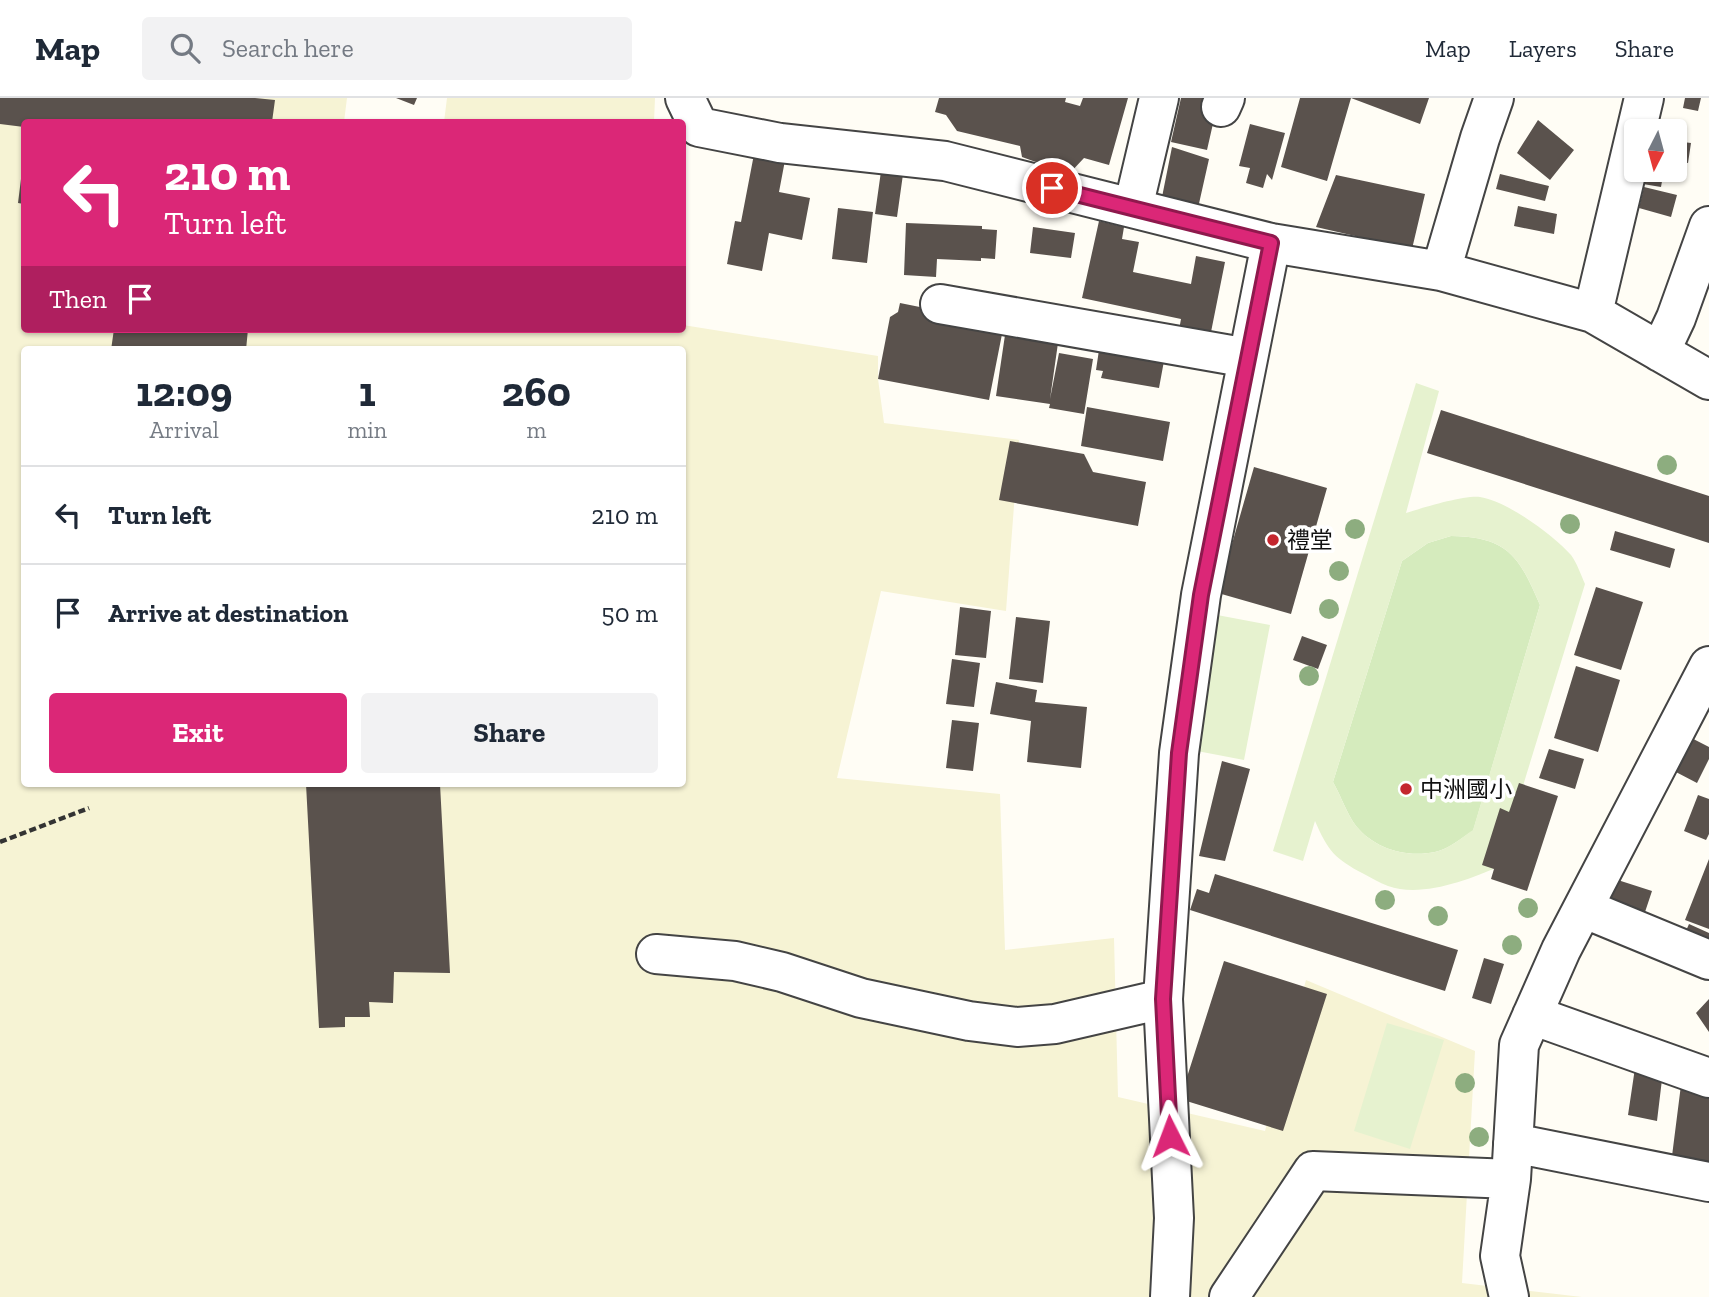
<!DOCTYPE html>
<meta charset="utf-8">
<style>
body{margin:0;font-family:"Zilla Slab","Noto Sans TC",serif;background:#f2f2f3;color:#1f2937;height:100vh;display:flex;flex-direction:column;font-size:26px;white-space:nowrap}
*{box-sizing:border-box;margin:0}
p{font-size:23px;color:#747a83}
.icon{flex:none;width:38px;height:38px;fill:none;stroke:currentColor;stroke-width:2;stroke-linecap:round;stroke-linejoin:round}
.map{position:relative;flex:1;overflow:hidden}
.drawer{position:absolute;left:21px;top:248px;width:665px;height:441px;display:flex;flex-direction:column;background:#fff;border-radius:7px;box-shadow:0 2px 5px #0004}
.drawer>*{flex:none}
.banner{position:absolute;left:21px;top:21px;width:665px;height:214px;border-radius:7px;box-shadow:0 2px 5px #0004;background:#db2777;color:#fff;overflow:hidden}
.needle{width:46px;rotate:186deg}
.controls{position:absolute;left:1624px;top:21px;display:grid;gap:14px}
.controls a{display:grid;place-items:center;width:63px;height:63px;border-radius:7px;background:#fff;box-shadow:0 2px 5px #0004;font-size:35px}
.pin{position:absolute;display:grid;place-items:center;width:60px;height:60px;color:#fff;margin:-30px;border:4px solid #fff;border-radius:50%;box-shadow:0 2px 7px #0007}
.me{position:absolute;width:77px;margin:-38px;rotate:357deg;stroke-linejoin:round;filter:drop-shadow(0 0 5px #0008)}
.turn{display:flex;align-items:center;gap:24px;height:147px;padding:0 28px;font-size:32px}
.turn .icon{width:91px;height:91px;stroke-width:2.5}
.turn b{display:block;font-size:49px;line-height:60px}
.then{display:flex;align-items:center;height:66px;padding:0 28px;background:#0003;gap:14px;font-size:26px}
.eta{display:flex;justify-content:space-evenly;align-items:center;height:119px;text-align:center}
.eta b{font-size:42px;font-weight:800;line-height:49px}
.primary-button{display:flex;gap:14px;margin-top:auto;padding:14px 28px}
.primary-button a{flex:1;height:80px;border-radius:7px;background:#db2777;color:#fff;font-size:28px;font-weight:800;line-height:80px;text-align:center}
.primary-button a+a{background:#f2f2f3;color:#1f2937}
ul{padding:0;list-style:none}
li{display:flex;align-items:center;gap:21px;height:98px;padding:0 28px;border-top:2px solid #e0e1e3}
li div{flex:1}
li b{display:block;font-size:26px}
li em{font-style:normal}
header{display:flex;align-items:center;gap:42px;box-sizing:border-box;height:98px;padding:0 35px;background:#fff;border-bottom:2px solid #e0e1e3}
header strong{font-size:33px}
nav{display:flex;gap:38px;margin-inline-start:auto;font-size:24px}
.search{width:490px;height:63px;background:#f2f2f3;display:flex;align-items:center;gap:18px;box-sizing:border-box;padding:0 24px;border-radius:7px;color:#747a83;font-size:26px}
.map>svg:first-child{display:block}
.farmland{fill:#f6f3d4;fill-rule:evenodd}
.green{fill:#d5ebbd}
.pitch{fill:#e6f2cf;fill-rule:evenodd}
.building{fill:#5a524d}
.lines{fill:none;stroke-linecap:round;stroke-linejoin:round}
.minor-casing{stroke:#444;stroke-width:42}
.path{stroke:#333;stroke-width:4.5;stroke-dasharray:7 3.5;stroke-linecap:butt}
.minor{stroke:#fff;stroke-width:38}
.tree{fill:#8dad7f}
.route-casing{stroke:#8e194d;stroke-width:18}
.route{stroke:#db2777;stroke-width:12}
.poi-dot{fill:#c4262e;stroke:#fff;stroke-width:2.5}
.labels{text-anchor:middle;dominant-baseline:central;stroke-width:7;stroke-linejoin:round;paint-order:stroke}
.poi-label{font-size:23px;fill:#111;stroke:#fff;text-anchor:start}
</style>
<header>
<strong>Map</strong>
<div class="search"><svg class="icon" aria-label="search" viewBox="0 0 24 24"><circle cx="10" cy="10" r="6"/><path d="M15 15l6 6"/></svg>Search here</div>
<nav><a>Map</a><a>Layers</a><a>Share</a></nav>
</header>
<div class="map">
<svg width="1709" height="1199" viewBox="0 0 1709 1199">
<rect width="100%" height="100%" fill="#fffdf5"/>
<path class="farmland" d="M0,0H347L344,24H24V231H682L683,227L878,258V281L884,325L1019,342L1006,513L881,493L837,680L1000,696L1005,852L1114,840L1118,999L1265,1033L1306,882L1475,953L1462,1185L1582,1199H0ZM24,252H682V686H24Z
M447,0H655L654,24H444Z"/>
<path class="green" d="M1451,438C1508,439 1519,458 1540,507L1473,733C1461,740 1449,751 1435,754C1406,760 1375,751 1356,728C1347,716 1341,698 1333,684L1402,463L1428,445Z"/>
<path class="pitch" d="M1416,285L1439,293L1406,415C1422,410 1464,397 1480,399C1507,403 1553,437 1571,457C1577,465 1581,477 1585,486L1498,769C1468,782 1421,800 1388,788C1380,785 1372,780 1364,776C1335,761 1328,753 1315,723L1303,763L1273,753ZM1451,438C1508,439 1519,458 1540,507L1473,732C1461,740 1449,751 1435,754C1406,760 1375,751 1356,728C1347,716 1341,698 1333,684L1402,463L1428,445Z
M1196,513L1270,527L1244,662L1171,648Z
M1387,925L1444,942L1410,1051L1354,1033Z"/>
<path class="building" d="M0,0H255L275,2L272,24H24V29L0,26Z
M396,0H417L414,7Z
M939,0H1066L1065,4L1080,8L1083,0H1128L1109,67L1084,60L1069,76L1022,59L1020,48L957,33L946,17L935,14Z
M1181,0H1205L1217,8L1207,52L1171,44Z
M1300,0H1351L1327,83L1281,69Z
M1351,0H1429L1420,26Z
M1685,0H1701L1698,13L1683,10Z
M1538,22L1574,52L1550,82L1517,55Z
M1250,26L1285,35L1272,82L1267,76L1263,90L1246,85L1250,70L1239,68Z
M1675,43L1691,45L1688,65L1675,63Z
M1172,49L1209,61L1198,110L1162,99Z
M755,51L786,57L779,94L810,100L802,142L769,135L762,173L727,166L735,123L741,124Z
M883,59L905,62L897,119L875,116Z
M23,65H24V106L18,105Z
M1636,72H1664L1661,89L1631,84Z
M1500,76L1549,88L1545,103L1496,91Z
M1336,77L1425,96L1412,151L1316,129Z
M1644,89L1677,97L1671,119L1639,110Z
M1518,108L1557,116L1554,136L1514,128Z
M838,110L873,114L867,165L832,161Z
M1099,123L1124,129L1122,141L1139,144L1133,174L1191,186L1196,158L1225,164L1210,239L1179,232L1181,221L1082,200Z
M906,125L982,128V131L997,132L995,161L981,160V163L937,161L936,179L904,177Z
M1033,129L1075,135L1071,160L1030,155Z
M900,205L1004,226L989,302L878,281L890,219L898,214Z
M114,231H248L246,252H111Z
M1005,237L1058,245L1050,301L1059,255L1093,261L1084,316L1049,310L1050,306L996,298Z
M1099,252H1166L1159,290L1101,280L1103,273L1096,272Z
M1087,309L1170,324L1163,363L1081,348Z
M1441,312L1709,398V445L1427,355Z
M1010,343L1084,356L1093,374L1146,384L1138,428L999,402Z
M1254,369L1327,390L1291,516L1218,495Z
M1615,433L1675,451L1670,470L1610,452Z
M1596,489L1643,504L1621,572L1574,557Z
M960,509L991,513L986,560L955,557Z
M1016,519L1050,523L1043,585L1009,581Z
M1302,538L1327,547L1318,571L1293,562Z
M952,561L980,565L974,609L946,606Z
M1576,568L1620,582L1598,654L1554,640Z
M996,584L1037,592L1035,604L1087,609L1081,670L1027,664L1031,623L990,616Z
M952,622L979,625L973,673L946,670Z
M1668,628L1709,649V661L1697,685L1651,661Z
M1549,651L1584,661L1575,691L1539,680Z
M1222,663L1250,671L1225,763L1199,758Z
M1519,685L1558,698L1527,793L1491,781L1494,771L1482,767L1500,710L1509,714Z
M306,686H440L450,875L394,874L393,905L369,904L370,919H345V929L319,930Z
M1698,697L1709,701V736L1706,742L1684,733Z
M1709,761V831L1685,822Z
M1596,775L1652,793L1641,826L1585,808Z
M1215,776L1458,852L1445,893L1190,812L1197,791L1209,795Z
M1689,826L1709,835V856L1681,844Z
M1484,860L1504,866L1491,906L1472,900Z
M1224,863L1327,896L1283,1033L1180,1001Z
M1709,901V934L1696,915Z
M1635,970L1663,973L1657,1023L1628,1017Z
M1681,987L1709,991V1064L1672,1058Z"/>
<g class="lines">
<defs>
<path id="minor" d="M685,0L699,29L780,45L945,63L1271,145L1441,173L1593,215L1709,282
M1221,9L1225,0
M1133,110L1159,0
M1441,173L1480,40L1494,0
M940,206L1248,260
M1593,215L1644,0
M1660,254L1676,220L1709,128
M1583,810L1709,862
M656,856L735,863L782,874L861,900L969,923L1017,929L1055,926L1163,901
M1532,917L1709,980
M1513,1045L1709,1084
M1170,1199L1174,1120L1163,901L1179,655L1201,497L1271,145
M1229,1199L1313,1073L1511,1081L1519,947L1561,852L1709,568
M1509,1199L1500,1158L1511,1081"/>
</defs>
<use href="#minor" class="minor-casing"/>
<path class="path" d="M0,744L89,710"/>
<use href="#minor" class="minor"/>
</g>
<g class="tree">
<circle cx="1667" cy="367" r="10"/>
<circle cx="1570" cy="426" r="10"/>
<circle cx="1355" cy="431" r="10"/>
<circle cx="1339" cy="473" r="10"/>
<circle cx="1329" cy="511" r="10"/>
<circle cx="1309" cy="578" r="10"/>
<circle cx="1385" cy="802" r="10"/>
<circle cx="1528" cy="810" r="10"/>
<circle cx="1438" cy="818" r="10"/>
<circle cx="1512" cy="847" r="10"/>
<circle cx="1465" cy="985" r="10"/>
<circle cx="1479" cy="1039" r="10"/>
</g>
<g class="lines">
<defs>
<path id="route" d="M1052,90L1271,145L1201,497L1179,655L1163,901L1170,1038"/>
</defs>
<use href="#route" class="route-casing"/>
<use href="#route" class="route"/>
</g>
<g class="poi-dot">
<circle cx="1273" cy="442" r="7"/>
<circle cx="1406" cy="691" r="7"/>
</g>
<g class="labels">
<g class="poi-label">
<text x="1287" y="442">禮堂</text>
<text x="1420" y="691">中洲國小</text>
</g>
</g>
</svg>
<div class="controls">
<a><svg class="needle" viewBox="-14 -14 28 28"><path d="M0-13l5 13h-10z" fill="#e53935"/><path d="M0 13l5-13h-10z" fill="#747a83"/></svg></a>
</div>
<div class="pin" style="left:1052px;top:90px;background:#d93025"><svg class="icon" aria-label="arrive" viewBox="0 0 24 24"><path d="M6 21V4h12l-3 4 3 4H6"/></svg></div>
<svg class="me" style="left:1170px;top:1038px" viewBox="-20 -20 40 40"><path d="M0-17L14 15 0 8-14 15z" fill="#db2777" stroke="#fff" stroke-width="4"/></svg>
<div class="banner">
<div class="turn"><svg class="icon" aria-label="left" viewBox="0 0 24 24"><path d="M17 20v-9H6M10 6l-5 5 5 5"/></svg><div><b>210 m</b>Turn left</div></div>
<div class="then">Then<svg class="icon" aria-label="arrive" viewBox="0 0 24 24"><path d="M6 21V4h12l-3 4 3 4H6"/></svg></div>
</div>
<section class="drawer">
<div class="eta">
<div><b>12:09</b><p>Arrival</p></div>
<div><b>1</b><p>min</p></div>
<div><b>260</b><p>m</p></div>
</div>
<ul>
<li><svg class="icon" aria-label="left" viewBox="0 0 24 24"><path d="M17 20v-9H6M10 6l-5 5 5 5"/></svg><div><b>Turn left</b></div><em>210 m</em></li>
<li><svg class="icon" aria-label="arrive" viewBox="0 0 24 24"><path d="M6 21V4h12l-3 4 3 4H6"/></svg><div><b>Arrive at destination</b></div><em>50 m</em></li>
</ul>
<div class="primary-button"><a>Exit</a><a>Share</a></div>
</section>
</div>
